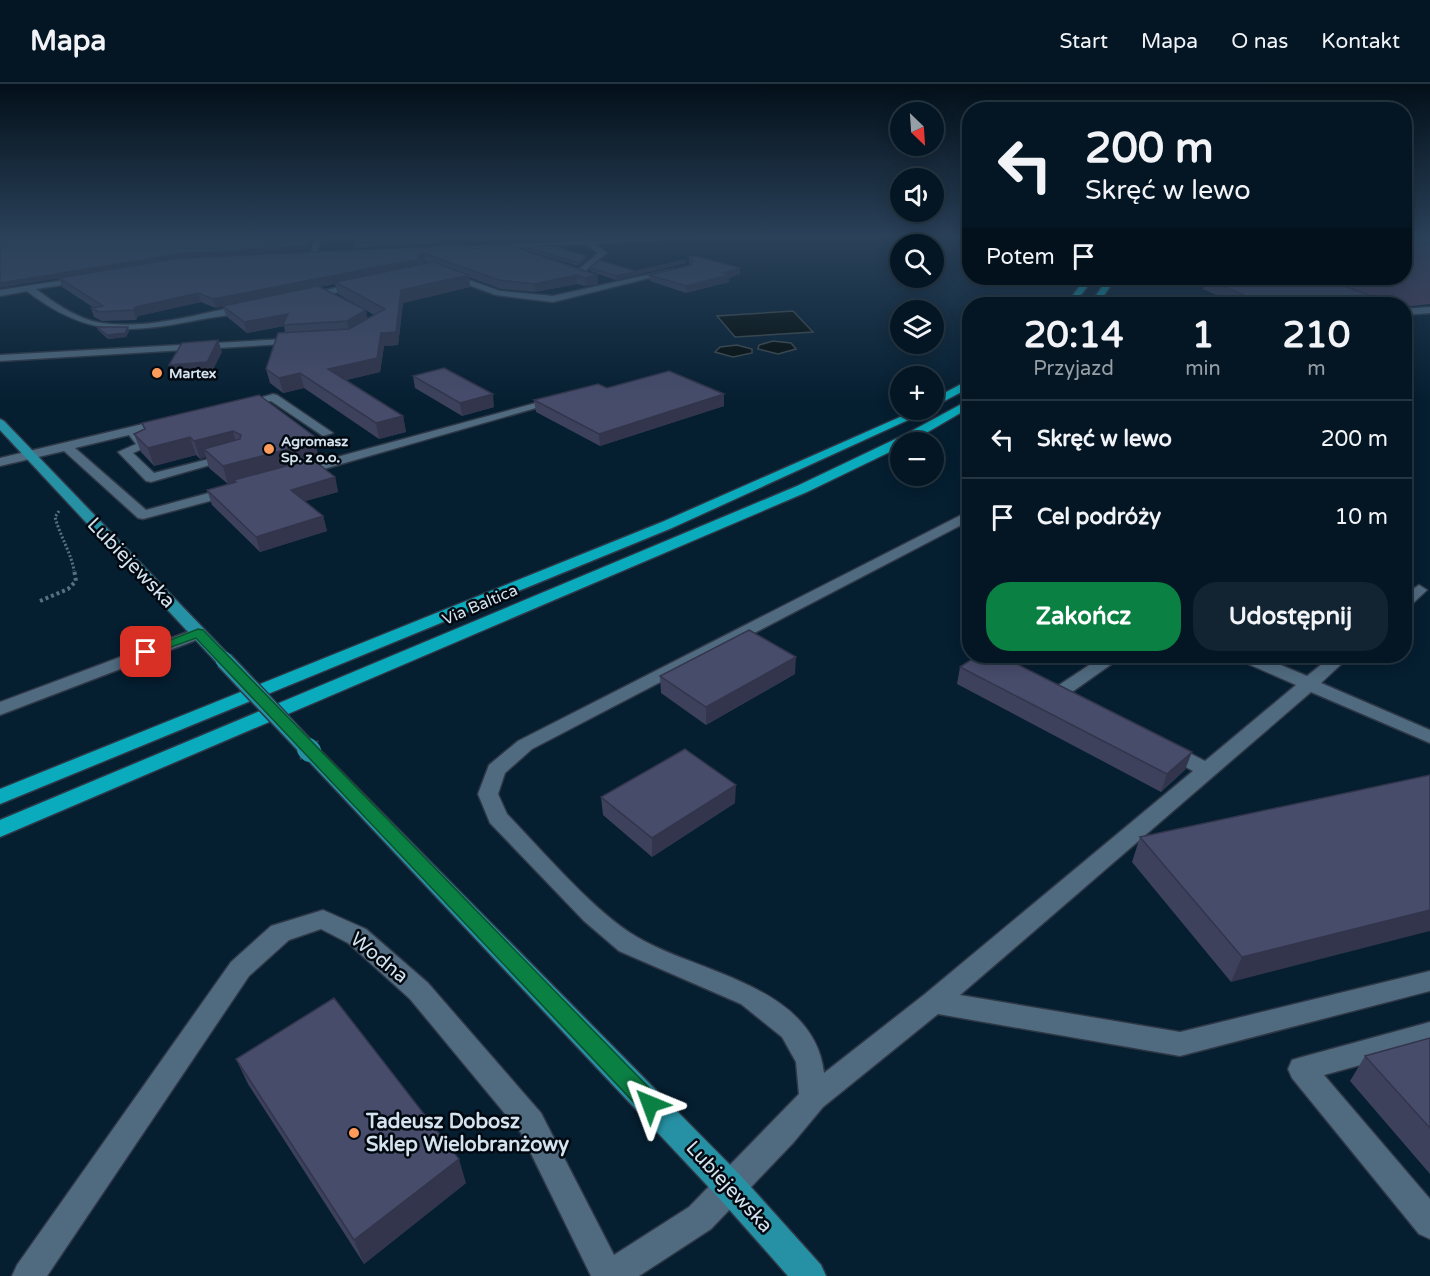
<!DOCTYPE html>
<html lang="pl">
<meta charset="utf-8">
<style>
body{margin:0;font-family:"Varela Round",sans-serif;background:#122331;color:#f1f3f6;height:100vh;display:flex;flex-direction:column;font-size:22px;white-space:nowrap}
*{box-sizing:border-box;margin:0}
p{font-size:20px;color:#979fa6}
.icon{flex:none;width:33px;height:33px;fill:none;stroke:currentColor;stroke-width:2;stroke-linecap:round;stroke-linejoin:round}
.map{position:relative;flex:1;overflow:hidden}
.details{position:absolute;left:962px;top:213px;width:450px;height:366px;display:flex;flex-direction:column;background:#041624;border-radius:24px;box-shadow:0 3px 15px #0003,0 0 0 2px #253541}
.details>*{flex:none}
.hud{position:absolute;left:962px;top:18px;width:450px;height:183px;border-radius:24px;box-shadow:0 3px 15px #0003,0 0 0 2px #253541;background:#041624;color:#f1f3f6;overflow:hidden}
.needle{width:39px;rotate:155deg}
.fabs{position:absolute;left:890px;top:18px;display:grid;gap:12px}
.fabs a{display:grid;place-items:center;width:54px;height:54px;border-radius:50%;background:#041624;box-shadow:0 3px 15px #0003,0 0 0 2px #253541;font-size:30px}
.pin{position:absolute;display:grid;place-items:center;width:51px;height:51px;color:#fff;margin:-26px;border-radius:12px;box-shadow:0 3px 9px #0006}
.me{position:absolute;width:66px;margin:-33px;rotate:316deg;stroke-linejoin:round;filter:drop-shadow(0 0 4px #0008)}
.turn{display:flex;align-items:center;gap:21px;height:126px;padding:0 24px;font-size:27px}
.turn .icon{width:78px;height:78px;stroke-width:2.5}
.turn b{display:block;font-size:42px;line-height:51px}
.then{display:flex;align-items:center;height:57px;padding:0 24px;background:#0003;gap:12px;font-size:22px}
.eta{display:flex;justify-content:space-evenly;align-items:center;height:102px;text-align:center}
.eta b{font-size:36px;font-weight:800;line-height:42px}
.button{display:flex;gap:12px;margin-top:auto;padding:12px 24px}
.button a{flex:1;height:69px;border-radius:24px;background:#0b8043;color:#fff;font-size:24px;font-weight:800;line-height:69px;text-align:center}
.button a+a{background:#122331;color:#f1f3f6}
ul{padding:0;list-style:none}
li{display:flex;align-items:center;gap:18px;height:78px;padding:0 24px;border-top:2px solid #253541}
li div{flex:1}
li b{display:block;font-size:22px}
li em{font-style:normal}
header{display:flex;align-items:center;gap:36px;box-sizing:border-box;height:84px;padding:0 30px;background:#041624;border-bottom:2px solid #253541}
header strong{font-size:28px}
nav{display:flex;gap:33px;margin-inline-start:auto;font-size:21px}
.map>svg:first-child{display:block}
.forest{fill:#4f3f5c}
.water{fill:#000905;stroke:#3f4a4b;stroke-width:1.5}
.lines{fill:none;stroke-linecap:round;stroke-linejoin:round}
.minor-casing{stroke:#2e3746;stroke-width:3}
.major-casing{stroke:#2e3746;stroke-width:3}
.highway-casing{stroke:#2e3746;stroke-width:3}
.path-far1{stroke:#5a6f7e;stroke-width:3;stroke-dasharray:2 2;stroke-linecap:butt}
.path{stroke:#5a6f7e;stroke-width:4;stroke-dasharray:3 3;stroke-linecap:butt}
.minor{fill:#506a7f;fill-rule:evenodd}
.major{fill:#2691a4;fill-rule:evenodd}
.highway{fill:#0aabbc;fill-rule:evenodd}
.major-bridge-far1-casing{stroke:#2e3746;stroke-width:20;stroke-linecap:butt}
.major-bridge-casing{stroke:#2e3746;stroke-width:26;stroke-linecap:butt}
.major-bridge-far1{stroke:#2691a4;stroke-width:17}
.major-bridge{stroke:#2691a4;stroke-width:22}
.wall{fill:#3d415c;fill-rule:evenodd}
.shaded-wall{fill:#32354b}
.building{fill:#474c6b;stroke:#32354b;stroke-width:1.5}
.route{fill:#0b8043;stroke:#07532c;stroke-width:1.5}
.poi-dot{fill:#ff9b5a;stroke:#01080f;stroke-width:2}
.labels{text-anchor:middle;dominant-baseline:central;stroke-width:5;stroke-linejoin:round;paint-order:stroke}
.far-poi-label{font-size:14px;font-weight:bold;fill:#d3e2ee;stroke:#01080f;text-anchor:start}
.street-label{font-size:16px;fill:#d3e2ee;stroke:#01080f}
.near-street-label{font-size:20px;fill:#d3e2ee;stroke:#01080f}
.near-poi-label{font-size:20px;font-weight:bold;fill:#d3e2ee;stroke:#01080f;text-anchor:start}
</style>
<header>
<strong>Mapa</strong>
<nav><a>Start</a><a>Mapa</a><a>O nas</a><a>Kontakt</a></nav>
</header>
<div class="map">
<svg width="1430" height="1192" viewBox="0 0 1430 1192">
<rect width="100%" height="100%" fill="#051e30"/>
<path class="forest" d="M1404,153L1430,161V220L1404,223V220H1386L1311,194H1404Z"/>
<path class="water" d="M793,227L813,248L735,253L717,232Z
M773,257L791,259L796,265L778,270L758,265L759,261Z
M737,261L752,265V269L733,273L715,268L720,263Z"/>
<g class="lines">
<defs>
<path id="minor" d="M306,153L321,154L317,167H311L314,157Z
M669,153L692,154L595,160L607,169L581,190L578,186L598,169L586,160L446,166L442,164Z
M1410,153L1430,155V159L1411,155Z
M393,169L500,207L553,212L673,185L677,187L553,218L496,211L393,173Z
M84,193L87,197L36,205C54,219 79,236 102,239C149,246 202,229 248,220L252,223C241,231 218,232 203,235C131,249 89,255 27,207L0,212V206Z
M360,198L363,203L305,215L301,212Z
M1430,223V229L1404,231V225Z
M303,254L305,256L300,259L0,277V271Z
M273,310L277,311L333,349L323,352L271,317L241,324L235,321Z
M554,314L564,316L303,391H293L292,388L293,385Z
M168,334L174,338L172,340L140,348L149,362L133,369L154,389L232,369L238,373L151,398L146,397L118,368L136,360L129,351L75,364L146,426L231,403L238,407L236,410L143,435L138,434L64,367L0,382V374Z
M969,427V437L532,665L505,689L498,710L507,730C543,767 594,828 637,853C697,889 814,901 824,989L925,910L1193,687L1160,669L1157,665L1160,661H1174L1205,677L1296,601L1239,576L1237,572H1259L1307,592L1332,572H1350L1321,599L1430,646V659L1311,608L960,911L1180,948L1430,887V907L1180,972L938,930L823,1023L793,1059L711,1145L639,1192H591L521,1049L410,915L348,859L321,845L289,856L249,892L47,1192H12L17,1181L231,878L271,842L323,826L366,845L428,899L541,1029L614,1171L689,1123L799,1010L796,978L782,953L741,920L619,867L584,837L490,739L478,710L489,681L518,657Z
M1419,501L1427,506L1410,522L1404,524V511Z
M198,544L206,549L204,553L0,631V618Z
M1103,572H1123L1072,608L1083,616L1081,620C1070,623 1056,618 1050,609L1053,605Z
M1430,938V962L1324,991L1430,1115V1155L1419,1150L1292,994L1288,985L1292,976L1302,973Z"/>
<path id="major" d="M0,335L4,337L230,572L233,576L230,580H218L0,346Z
M310,661L317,663L741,1092L821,1181L826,1192H788L719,1114L303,671L300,667L303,663Z"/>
<path id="highway" d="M1086,194H1094L1074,220H1066Z
M1108,194H1116L1098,220H1090Z
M969,296V304L933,323V315Z
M969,316V324L914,356L900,358V363L807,408L0,753V736L797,402L906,350Z
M916,326H930L672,444L0,720V705L662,438Z"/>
</defs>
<use href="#minor" class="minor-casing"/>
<use href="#major" class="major-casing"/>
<use href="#highway" class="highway-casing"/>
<path class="path-far1" d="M59,427L55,433C60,452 72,471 74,487"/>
<path class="path" d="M40,517L68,505L76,497L74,485"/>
<use href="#minor" class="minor"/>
<use href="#major" class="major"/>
<use href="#highway" class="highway"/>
<defs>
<path id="major-bridge-far1" d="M224,576L310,667"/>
<path id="major-bridge" d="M308,665L310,667"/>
</defs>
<use href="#major-bridge-far1" class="major-bridge-far1-casing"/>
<use href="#major-bridge" class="major-bridge-casing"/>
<use href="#major-bridge-far1" class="major-bridge-far1"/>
<use href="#major-bridge" class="major-bridge"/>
</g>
<path class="wall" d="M440,154L441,160L354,164L353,158Z
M525,163L587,175L578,182L525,166Z
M477,165L597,191L598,200L585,202L577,200L535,208L501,205L469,193L470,203L403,219L398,261L384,262L380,288L345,296L403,332L406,348L379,355L304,304L283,309L270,299L266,285L285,248L284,242L247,249L226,232L223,222L216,224L201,218L138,232L136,236L102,237L94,233L91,224H94L62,203L59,194ZM424,177L428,179L419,180ZM335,200L338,210L374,231L368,234L320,203Z
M689,173L740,190L729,194V198L686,209L650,197L649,191L690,181L689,179Z
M686,176V179L616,196L590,187V184L635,187Z
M1206,195L1279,197L1374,213L1371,220H1237L1203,205Z
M97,243L129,247L126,253L108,255L98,246Z
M413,292L494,323L462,332L415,304Z
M607,304L724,310V322L600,362L536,328L534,316Z
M259,311L318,370H315L316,373L303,377L304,378L335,393L338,408L305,417L323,432L327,447L260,468L212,421L207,406L228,400L209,384L206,373L200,375L196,371L154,382L141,368L134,350L144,345L142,339Z
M1051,572H1073L1064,578Z
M960,583L1185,686L1161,708L957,600Z
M795,590L706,641L661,609L660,592Z
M1430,691L1231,898L1132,778L1140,753Z
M601,713L735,719L652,773L603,731Z
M1430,954V1090L1350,997L1365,972Z
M236,975L466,1099L364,1180L248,1000Z"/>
<path class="shaded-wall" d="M310,154L311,158L309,166L182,174L0,204V199L180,170Z
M423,169L424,177L419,180L420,183L335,198V200L216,224L213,215L418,172Z
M587,172V175L578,182V179Z
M686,176V179L616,196V192Z
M740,184V190L729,194V198L686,209V202Z
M469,191L470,203L403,219L398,261L384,262L380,288L331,300L328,285L381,249L401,206Z
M576,191L577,200L535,208L534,200Z
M597,191L598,200L585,202V194Z
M198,209L201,218L138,232L136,236L133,226L136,223Z
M1374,213L1371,220H1278Z
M366,226L368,237L349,248L347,237Z
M288,230L283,241L284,242L247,249L244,238Z
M128,243L129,247L126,253L108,255L107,251Z
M218,256L222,268L211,290L173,293L169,281Z
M300,289L304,304L283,309L279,294Z
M493,310L494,323L462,332L460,319Z
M724,310V322L600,362L599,350Z
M403,332L406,348L379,355L376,339Z
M233,347L238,365H204L206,373L200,375L194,357Z
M314,352L318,370H315L316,373L303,377L304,380L234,396L235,399L228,401L223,382L296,359L308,353Z
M190,353L196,371L154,382L148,364Z
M335,393L338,408L295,420L291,406Z
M323,432L327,447L260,468L256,453Z
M1065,572H1073L1064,578Z
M796,573L795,590L706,641V623Z
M1192,668L1185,686L1161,708L1167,690Z
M736,701L735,719L652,773V754Z
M1430,826V847L1231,898L1242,873Z
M459,1075L466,1099L364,1180L354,1156Z"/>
<path class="building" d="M0,153H306L310,154L308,162L180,170L0,199Z
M361,153H434L440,154L353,158Z
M506,160L597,191L585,194L576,191L534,200L499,196L423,169L418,172L419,175L213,215L198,209L136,223L133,226L99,228L91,224L103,222L59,194L180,174L463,161L477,165Z
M552,161L587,172L578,179L525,163Z
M695,172L740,184L723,189L729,191L686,202L649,191L691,181L693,177L689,173Z
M599,176L635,187L686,176L616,192L590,184Z
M433,178L469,191L401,206L396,248L381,249L377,274L328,285L403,332L376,339L300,289L279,294L266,285L278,249L349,245L385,225L335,198Z
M1226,194H1269L1279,197L1323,194L1374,213L1278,220H1265L1206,195Z
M318,202L366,226L347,237L283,241L288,230L244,238L223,222Z
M97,243H128L125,249L107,251Z
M218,256L207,278L169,281L182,259Z
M444,284L493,310L460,319L413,292Z
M669,287L724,310L599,350L534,316L598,300L607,304Z
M259,311L314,352L308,353L311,355L296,359L300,362L223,382L204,365L240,355L241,351L233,347L194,357L190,353L148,364L134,350L145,345L142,339Z
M312,375L335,393L291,406L323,432L256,453L207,406L236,398L234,396Z
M749,546L796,573L706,623L660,592Z
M977,572H1001L1192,668L1167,690L960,583Z
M685,665L736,701L652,754L601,713Z
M1430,691V826L1242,873L1140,753Z
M334,914L459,1075L354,1156L236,975Z
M1430,954V1044L1365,972Z"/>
<linearGradient id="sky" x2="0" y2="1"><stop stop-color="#03101a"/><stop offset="0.48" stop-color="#2a4159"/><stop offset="1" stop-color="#2a4159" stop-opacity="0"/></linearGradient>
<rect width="1430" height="319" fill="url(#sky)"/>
<path class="route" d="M198,545L203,546L658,1013L661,1020L658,1027L650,1030L642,1027L196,554L146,572L140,568Z"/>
<g class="poi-dot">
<circle cx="157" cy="289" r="6"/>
<circle cx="269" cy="365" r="6"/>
<circle cx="354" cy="1049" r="6"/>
</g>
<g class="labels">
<g class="far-poi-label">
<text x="169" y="289">Martex</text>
<text x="281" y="357">Agromasz<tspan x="281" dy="16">Sp. z o.o.</tspan></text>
</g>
<g class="street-label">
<text transform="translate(480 521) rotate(-23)">Via Baltica</text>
</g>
<g class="near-street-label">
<text transform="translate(131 479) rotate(46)">Lubiejewska</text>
<text transform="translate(379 874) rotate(39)">Wodna</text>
<text transform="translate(729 1103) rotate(47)">Lubiejewska</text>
</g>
<g class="near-poi-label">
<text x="366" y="1038">Tadeusz Dobosz<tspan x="366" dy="23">Sklep Wielobranżowy</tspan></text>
</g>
</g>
</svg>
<div class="fabs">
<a><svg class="needle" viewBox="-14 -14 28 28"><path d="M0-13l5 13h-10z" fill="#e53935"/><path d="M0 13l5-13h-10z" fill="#979fa6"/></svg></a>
<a><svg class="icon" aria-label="sound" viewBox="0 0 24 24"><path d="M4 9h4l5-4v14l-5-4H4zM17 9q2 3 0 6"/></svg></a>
<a><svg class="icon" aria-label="search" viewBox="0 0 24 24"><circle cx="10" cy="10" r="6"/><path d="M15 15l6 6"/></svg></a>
<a><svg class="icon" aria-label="layers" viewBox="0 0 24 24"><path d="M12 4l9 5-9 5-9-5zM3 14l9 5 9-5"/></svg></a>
<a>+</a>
<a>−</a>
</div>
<div class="pin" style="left:146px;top:568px;background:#d93025"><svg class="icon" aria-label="arrive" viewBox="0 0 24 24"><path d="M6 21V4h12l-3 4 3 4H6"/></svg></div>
<svg class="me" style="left:650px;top:1020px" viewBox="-20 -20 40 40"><path d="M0-17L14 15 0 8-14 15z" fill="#0b8043" stroke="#fff" stroke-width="4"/></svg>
<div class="hud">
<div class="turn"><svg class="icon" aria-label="left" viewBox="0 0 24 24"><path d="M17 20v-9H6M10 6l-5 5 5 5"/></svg><div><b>200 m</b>Skręć w lewo</div></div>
<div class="then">Potem<svg class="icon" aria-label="arrive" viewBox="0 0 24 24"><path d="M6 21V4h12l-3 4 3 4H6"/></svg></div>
</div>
<section class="details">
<div class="eta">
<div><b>20:14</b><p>Przyjazd</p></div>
<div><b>1</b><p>min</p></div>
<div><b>210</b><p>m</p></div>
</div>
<ul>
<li><svg class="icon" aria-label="left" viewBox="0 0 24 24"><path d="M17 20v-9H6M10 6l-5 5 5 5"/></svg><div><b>Skręć w lewo</b></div><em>200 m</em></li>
<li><svg class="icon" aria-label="arrive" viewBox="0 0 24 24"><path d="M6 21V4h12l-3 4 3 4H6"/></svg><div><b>Cel podróży</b></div><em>10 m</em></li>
</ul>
<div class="button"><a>Zakończ</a><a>Udostępnij</a></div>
</section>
</div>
